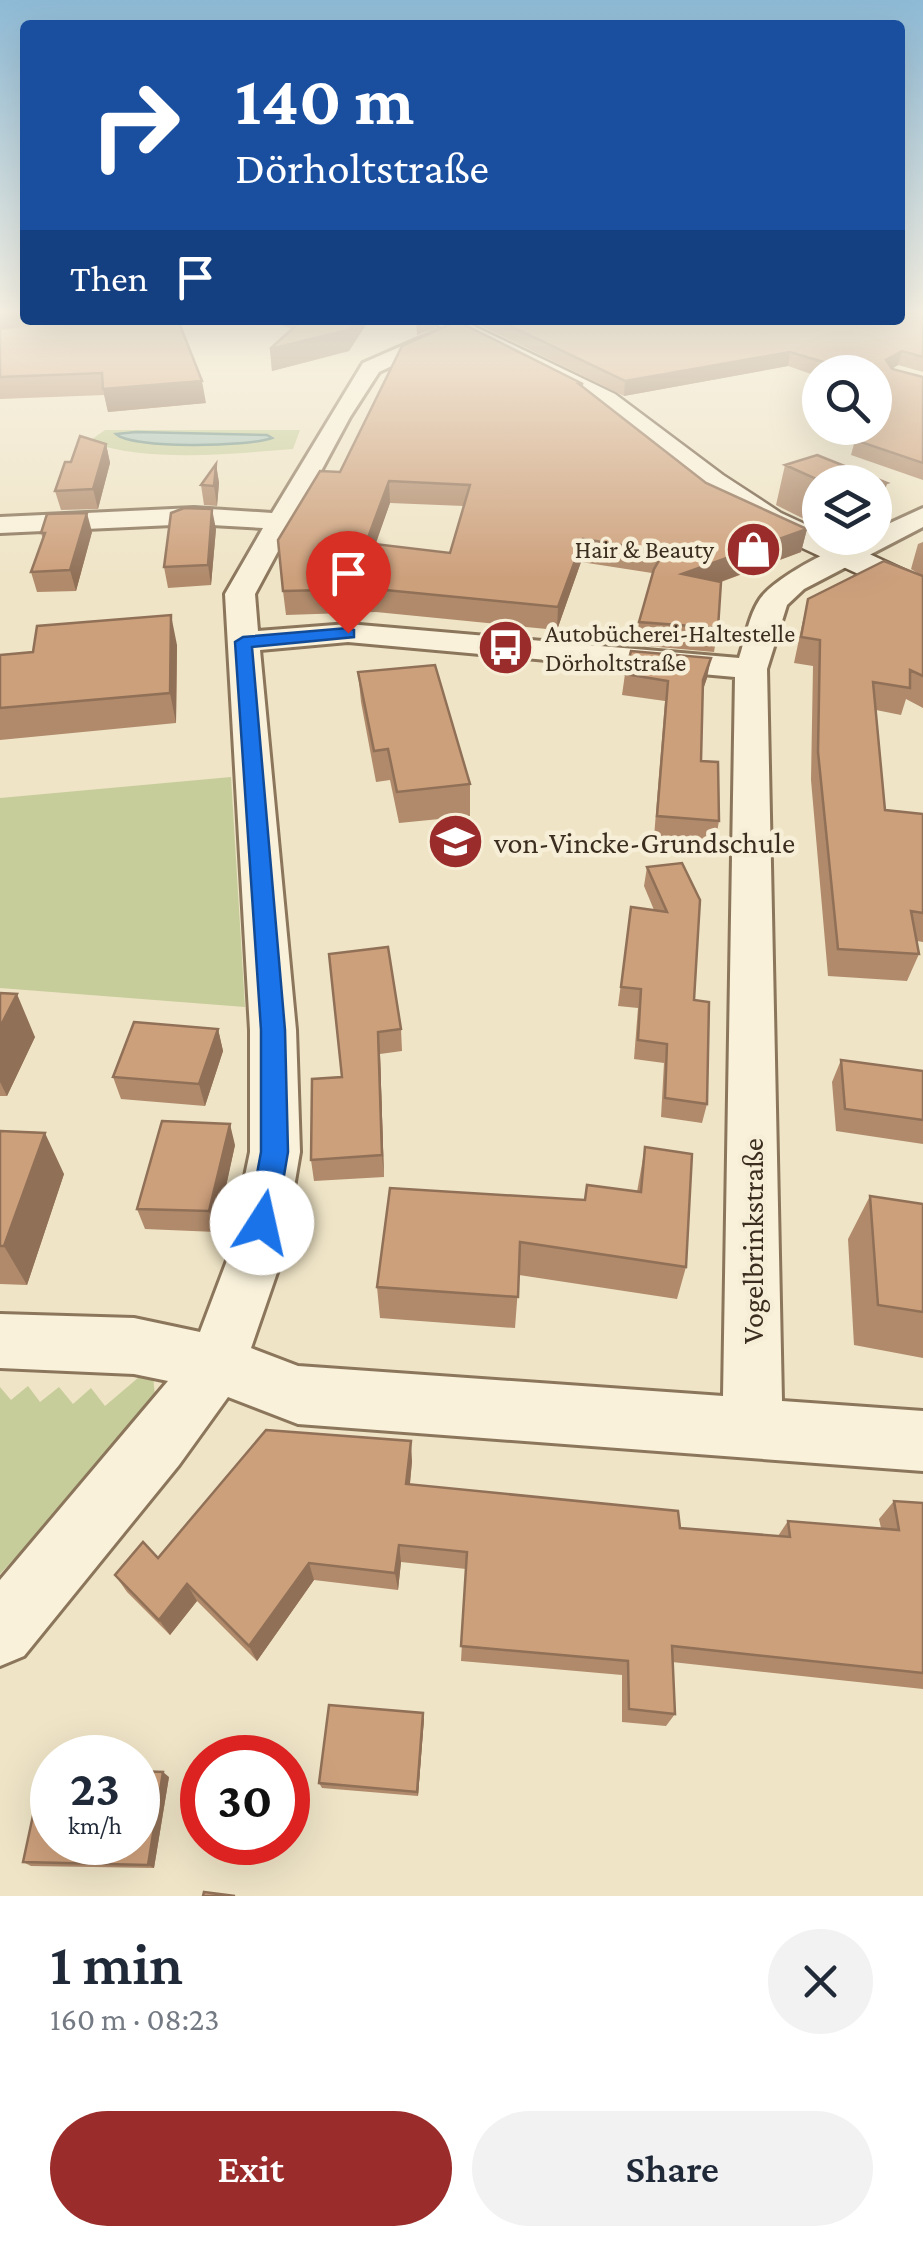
<!DOCTYPE html>
<meta charset="utf-8">
<style>
body{margin:0;font-family:"Crimson Pro",serif;background:#f2f2f3;color:#1f2937;height:100vh;display:flex;flex-direction:column;font-size:38px;white-space:nowrap}
*{box-sizing:border-box;margin:0}
p{font-size:32px;color:#747a83}
.icon{flex:none;width:55px;height:55px;fill:none;stroke:currentColor;stroke-width:2;stroke-linecap:round;stroke-linejoin:round}
.map{position:relative;height:1896px;overflow:hidden}
.side{display:flex;flex-direction:column;background:#fff;flex:1}
.side>*{flex:none}
.top-card{position:absolute;left:20px;top:20px;width:885px;height:305px;border-radius:10px;box-shadow:0 10px 40px #0002;background:#1a4fa0;color:#fff;overflow:hidden}
.controls{position:absolute;left:802px;top:355px;display:grid;gap:20px}
.controls a{display:grid;place-items:center;width:90px;height:90px;border-radius:50%;background:#fff;box-shadow:0 10px 40px #0002;font-size:50px}
.speed{position:absolute;left:30px;top:1735px;display:flex;gap:20px;font-size:50px;font-weight:700;text-align:center}
.speed>*{display:grid;place-content:center;width:130px;height:130px;border-radius:50%;background:#fff;box-shadow:0 10px 40px #0002;line-height:1}
.speed small{font-size:25px;font-weight:400}
.speed .limit{border:15px solid #d22;background:#fff;color:#111}
.pin{position:absolute;display:grid;place-items:center;width:85px;height:85px;color:#fff;margin:-102px -42px;border-radius:50% 50% 50% 0;rotate:-45deg;box-shadow:0 0 10px #0007}
.pin .icon{rotate:45deg}
.me{position:absolute;width:110px;margin:-55px;rotate:10deg;stroke-linejoin:round;filter:drop-shadow(0 0 8px #0008)}
.turn{display:flex;align-items:center;gap:35px;height:210px;padding:0 50px;font-size:45px}
.turn .icon{width:130px;height:130px;stroke-width:2.5}
.turn b{display:block;font-size:70px;line-height:85px}
.then{display:flex;align-items:center;height:95px;padding:0 50px;background:#0003;gap:20px;font-size:38px}
.round{display:grid;place-items:center;flex:none;width:105px;height:105px;border-radius:52px;background:#f2f2f3}
.head{display:flex;align-items:center;justify-content:space-between;height:170px;padding:0 50px}
h1{font-size:60px;font-weight:600;line-height:75px}
.action{display:flex;gap:20px;margin-top:auto;padding:20px 50px}
.action a{flex:1;height:115px;border-radius:60px;background:#9a2d2b;color:#fff;font-size:40px;font-weight:600;line-height:115px;text-align:center}
.action a+a{background:#f2f2f3;color:#1f2937}
.map>svg:first-child{display:block}
.green{fill:#c6cd9a}
.water{fill:#a8c3bb;stroke:#6e9189;stroke-width:2.5}
.lines{fill:none;stroke-linecap:round;stroke-linejoin:round}
.minor-casing{stroke:#8b765c;stroke-width:6}
.secondary-casing{stroke:#6d573f;stroke-width:5}
.minor{fill:#f9f1da;fill-rule:evenodd}
.secondary{fill:#f9f1da;fill-rule:evenodd}
.wall{fill:#b08a6b;fill-rule:evenodd}
.shaded-wall{fill:#907057}
.building{fill:#cda07c;stroke:#907057;stroke-width:2.5;fill-rule:evenodd}
.route{fill:#1a73e8;stroke:#114b97;stroke-width:2.5}
.labels{text-anchor:middle;dominant-baseline:central;stroke-width:9;stroke-linejoin:round;paint-order:stroke}
.far-poi-label{font-size:25px;fill:#3b2d1f;stroke:#f6eed6;text-anchor:end}
.poi-label{font-size:30px;fill:#3b2d1f;stroke:#f6eed6;text-anchor:start}
.street-label{font-size:30px;fill:#3b2d1f;stroke:#f6eed6}
</style>
<div class="map">
<svg width="923" height="1896" viewBox="0 0 923 1896">
<rect width="100%" height="100%" fill="#efe4c6"/>
<path class="green" d="M105,430H300L293,449C226,454 153,463 88,442Z
M231,777L245,1007L0,988V798Z
M152,1366L156,1406L0,1574V1387L11,1400L28,1386L40,1402L59,1387L73,1404L91,1388L105,1406Z"/>
<path class="water" d="M136,432L267,435L272,438C248,447 132,449 116,434Z"/>
<g class="lines">
<defs>
<path id="minor" d="M452,324L459,326V334L379,372L350,417L255,594L258,631L348,624L739,658C745,640 749,615 760,599C776,576 848,538 875,538V530L923,508V527L804,589L787,605L767,669L782,1401L923,1411V1471L298,1424L228,1397L179,1465L24,1656L0,1666V1580L168,1381L134,1374L0,1368V1314L134,1318L200,1332L228,1258L250,1152V1030L225,594L263,528L194,524L0,533V517L194,508L272,513L363,363ZM348,642L735,677L723,1396L298,1366L251,1348L282,1258L300,1152L296,1030L260,650Z"/>
<path id="secondary" d="M428,320H461L615,394L723,475L781,513L820,531V538H835L923,579V604L757,527L699,489L595,406Z"/>
</defs>
<use href="#minor" class="minor-casing"/>
<use href="#secondary" class="secondary-casing"/>
<use href="#minor" class="minor"/>
<use href="#secondary" class="secondary"/>
</g>
<path class="wall" d="M0,313L206,403L108,412L104,395L0,399Z
M923,313V372L898,365L892,369L923,377V480L851,455L855,440L862,432L840,428H875V372H820V377L788,366L624,396L469,320H900Z
M268,320H369L349,351L272,371L270,349L292,329Z
M583,388L706,483L807,529L801,552L721,582L718,628L714,652L636,645L639,622L652,573L581,562L557,630L376,612L286,615L283,591L340,472ZM390,503L464,506L450,553L375,544Z
M106,444L110,463L98,509L61,510L55,491L71,462Z
M817,455L887,483L876,524L875,482H820V527L776,505L785,465Z
M216,464L219,483L217,506L204,505L201,485Z
M216,529L211,585L168,588L164,567Z
M92,532L76,591L37,592L31,572L43,539L41,533Z
M923,542V708L906,699L901,715L876,710L885,810L923,814V942L917,941L919,954L907,981L828,976L811,780L813,666L794,663L802,625L808,599L922,576L911,569L918,544Z
M177,645L176,723L0,740V655Z
M358,672L470,784V816L399,823L390,780L376,782L361,702Z
M625,674L707,678L703,690L701,761L719,821L715,843L654,837L665,701L622,695Z
M682,863L694,1000L707,1104L702,1123L661,1117L664,1063L634,1059L638,1008L618,1006L631,907L654,910L644,886L647,867Z
M329,954L401,1029L402,1051L380,1054L384,1177L314,1181L311,1160L342,1077Z
M0,993L35,1037L7,1096H0Z
M218,1029L223,1051L205,1106L121,1099L113,1077Z
M841,1060L923,1071V1144L836,1131L832,1082Z
M0,1131L64,1174L27,1285L0,1284Z
M235,1145L216,1232L145,1229L137,1209Z
M645,1147L686,1267L677,1299L519,1275L515,1328L380,1318L377,1287L584,1200L637,1192Z
M870,1196L923,1204V1358L854,1345L848,1239Z
M412,1461L410,1484L680,1528L778,1536L788,1521L881,1528L879,1519L894,1501L923,1503V1689L672,1662L675,1714L666,1726L622,1722V1675L461,1661L466,1569L401,1562L398,1590L314,1580L257,1661L197,1601L170,1635L127,1592L115,1575Z
M424,1719L418,1796L322,1788L319,1783Z
M169,1777L154,1868L31,1866L23,1862Z"/>
<path class="shaded-wall" d="M0,313H25V320H63L0,334Z
M355,320H369L349,351L272,371L270,349Z
M416,320H435V328L417,335Z
M902,351L898,365L882,374L886,360Z
M790,352L788,366L624,396L625,381Z
M202,381L206,403L108,412L103,389Z
M106,444L110,463L98,509L93,489Z
M216,464L219,483L217,506L214,486Z
M389,481L390,503L368,566L366,543Z
M887,483L876,524H875V487Z
M212,509L216,529L211,585L208,565Z
M87,513L92,532L76,591L70,570Z
M807,529L801,552L679,597L682,574Z
M583,539L581,562L557,630L558,607Z
M171,615L177,645L176,723L170,693Z
M711,658L707,678L699,700L703,680Z
M17,994L35,1037L7,1096L0,1082V1027Z
M218,1029L223,1051L205,1106L199,1084Z
M378,1032L380,1054L384,1177L382,1155Z
M230,1124L235,1145L216,1232L209,1211Z
M45,1133L64,1174L27,1285L4,1246Z
M411,1441L412,1461L408,1503L406,1484Z
M399,1545L401,1562L398,1590L395,1573Z
M309,1563L314,1580L257,1661L249,1646Z
M187,1584L197,1601L170,1635L159,1620Z
M423,1713L424,1719L418,1796L417,1792Z
M163,1772L169,1777L154,1868L148,1865Z"/>
<path class="building" d="M900,313H923V357L902,351L886,360L892,369L923,377V463L855,440L867,428H875V372H857L790,352L625,381L498,320H900Z
M60,320H178L202,381L103,389L102,373L0,377V329Z
M302,320H355L348,330L270,349Z
M457,321L583,384H579L706,483L807,529L682,574L721,582L718,628L639,622L654,569L664,552L583,539L558,607L375,589L283,591L278,540L320,471L340,472L402,346ZM389,481L470,485L450,553L366,543Z
M80,436L106,444L93,489L55,491L65,462H71Z
M817,455L887,483L875,487V482H823L785,465Z
M216,464L214,486L201,485Z
M184,508L212,509L208,565L164,567L171,513Z
M87,513L70,570L31,572L45,533H41L47,514Z
M884,561L923,576V676L910,670V688L873,682L885,810L923,814V913L911,911L919,954L838,949L818,752L820,640L801,637L808,599Z
M171,615L170,693L0,708V655L33,652L37,626Z
M631,651L711,658L703,680L701,761L718,762L719,821L657,816L668,681L625,674Z
M435,665L470,784L397,792L388,749L374,751L358,672Z
M682,863L700,900L694,1000L709,1002L707,1104L665,1098L667,1044L638,1040L641,989L621,987L631,907L667,912L647,867Z
M388,947L401,1029L378,1032L382,1155L311,1160L312,1079L342,1077L329,954Z
M0,993L17,994L0,1027Z
M134,1022L218,1029L199,1084L113,1077Z
M841,1060L923,1071V1120L845,1109Z
M162,1121L230,1124L209,1211L137,1209Z
M0,1131L45,1133L4,1246H0Z
M645,1147L692,1154L686,1267L520,1242L518,1297L377,1287L390,1188L585,1200L587,1185L641,1192Z
M870,1196L923,1204V1312L878,1305Z
M266,1430L411,1441L406,1484L678,1511L680,1528L790,1537L788,1521L899,1530L894,1501L923,1503V1673L672,1646L675,1714L629,1709L628,1661L461,1646L467,1552L399,1545L395,1573L309,1563L249,1646L187,1584L159,1620L115,1575L143,1542L158,1558Z
M329,1705L423,1713L417,1792L319,1783Z
M43,1769H52V1842H138V1771L163,1772L148,1865L23,1862Z
M204,1892L235,1896H203Z"/>
<linearGradient id="sky" x2="0" y2="1"><stop stop-color="#8ebad6"/><stop offset="0.54" stop-color="#f8f3e5"/><stop offset="1" stop-color="#f8f3e5" stop-opacity="0"/></linearGradient>
<rect width="923" height="578" fill="url(#sky)"/>
<path class="route" d="M348,628L354,630V637L252,647L285,1030L288,1152L276,1223L272,1232L262,1235L252,1232L248,1223L261,1152V1030L235,642L243,637Z"/>
<defs>
<symbol id="shop-disc" viewBox="-11 -11 22 22"><circle r="9.5" fill="#9a2d2b" stroke="#f6eed6"/><path d="M-5-2.5h2.3a2.7 3.5 0 0 1 5.4 0H5L5.5 6h-11ZM-1.5-2.5h3a1.5 2.3 0 0 0-3 0Z" fill="#fff"/></symbol>
<symbol id="bus-disc" viewBox="-11 -11 22 22"><circle r="9.5" fill="#9a2d2b" stroke="#f6eed6"/><path d="M-5-6H5V4H4V6H2V4H-2V6H-4V4H-5ZM-3.5-4V0h7V-4ZM-3.5 1.2v1.5H-2V1.2ZM2 1.2v1.5H3.5V1.2Z" fill="#fff"/></symbol>
<symbol id="school-disc" viewBox="-11 -11 22 22"><circle r="9.5" fill="#9a2d2b" stroke="#f6eed6"/><path d="M0-5L7-2L0 1L-7-2ZM-4 1L0 2.5L4 1V4Q0 6-4 4Z" fill="#fff"/></symbol>
</defs>
<g fill-rule="evenodd">
<use href="#shop-disc" x="722" y="518" width="63" height="63"/>
<use href="#bus-disc" x="474" y="616" width="63" height="63"/>
<use href="#school-disc" x="424" y="810" width="63" height="63"/>
</g>
<g class="labels">
<g class="far-poi-label">
<text x="714" y="549">Hair &amp; Beauty</text>
<text x="545" y="633" text-anchor="start">Autobücherei-Haltestelle<tspan x="545" dy="29">Dörholtstraße</tspan></text>
</g>
<g class="poi-label">
<text x="494" y="842">von-Vincke-Grundschule</text>
</g>
<g class="street-label">
<text transform="translate(752 1241) rotate(-90)">Vogelbrinkstraße</text>
</g>
</g>
</svg>
<div class="controls">
<a><svg class="icon" aria-label="search" viewBox="0 0 24 24"><circle cx="10" cy="10" r="6"/><path d="M15 15l6 6"/></svg></a>
<a><svg class="icon" aria-label="layers" viewBox="0 0 24 24"><path d="M12 4l9 5-9 5-9-5zM3 14l9 5 9-5"/></svg></a>
</div>
<div class="speed"><div>23<small>km/h</small></div><div class="limit">30</div></div>
<div class="pin" style="left:348px;top:633px;background:#d93025"><svg class="icon" aria-label="arrive" viewBox="0 0 24 24"><path d="M6 21V4h12l-3 4 3 4H6"/></svg></div>
<svg class="me" style="left:262px;top:1223px" viewBox="-20 -20 40 40"><circle r="19" fill="#fff"/><path d="M0-13L10 11 0 6-10 11z" fill="#1a73e8"/></svg>
<div class="top-card">
<div class="turn"><svg class="icon" aria-label="right" viewBox="0 0 24 24"><path d="M7 20v-9h11M14 6l5 5-5 5"/></svg><div><b>140 m</b>Dörholtstraße</div></div>
<div class="then">Then<svg class="icon" aria-label="arrive" viewBox="0 0 24 24"><path d="M6 21V4h12l-3 4 3 4H6"/></svg></div>
</div>
</div>
<section class="side">
<div class="head"><div><h1>1 min</h1><p>160 m · 08:23</p></div><a class="round"><svg class="icon" aria-label="close" viewBox="0 0 24 24"><path d="M6 6l12 12M18 6L6 18"/></svg></a></div>
<div class="action"><a>Exit</a><a>Share</a></div>
</section>
